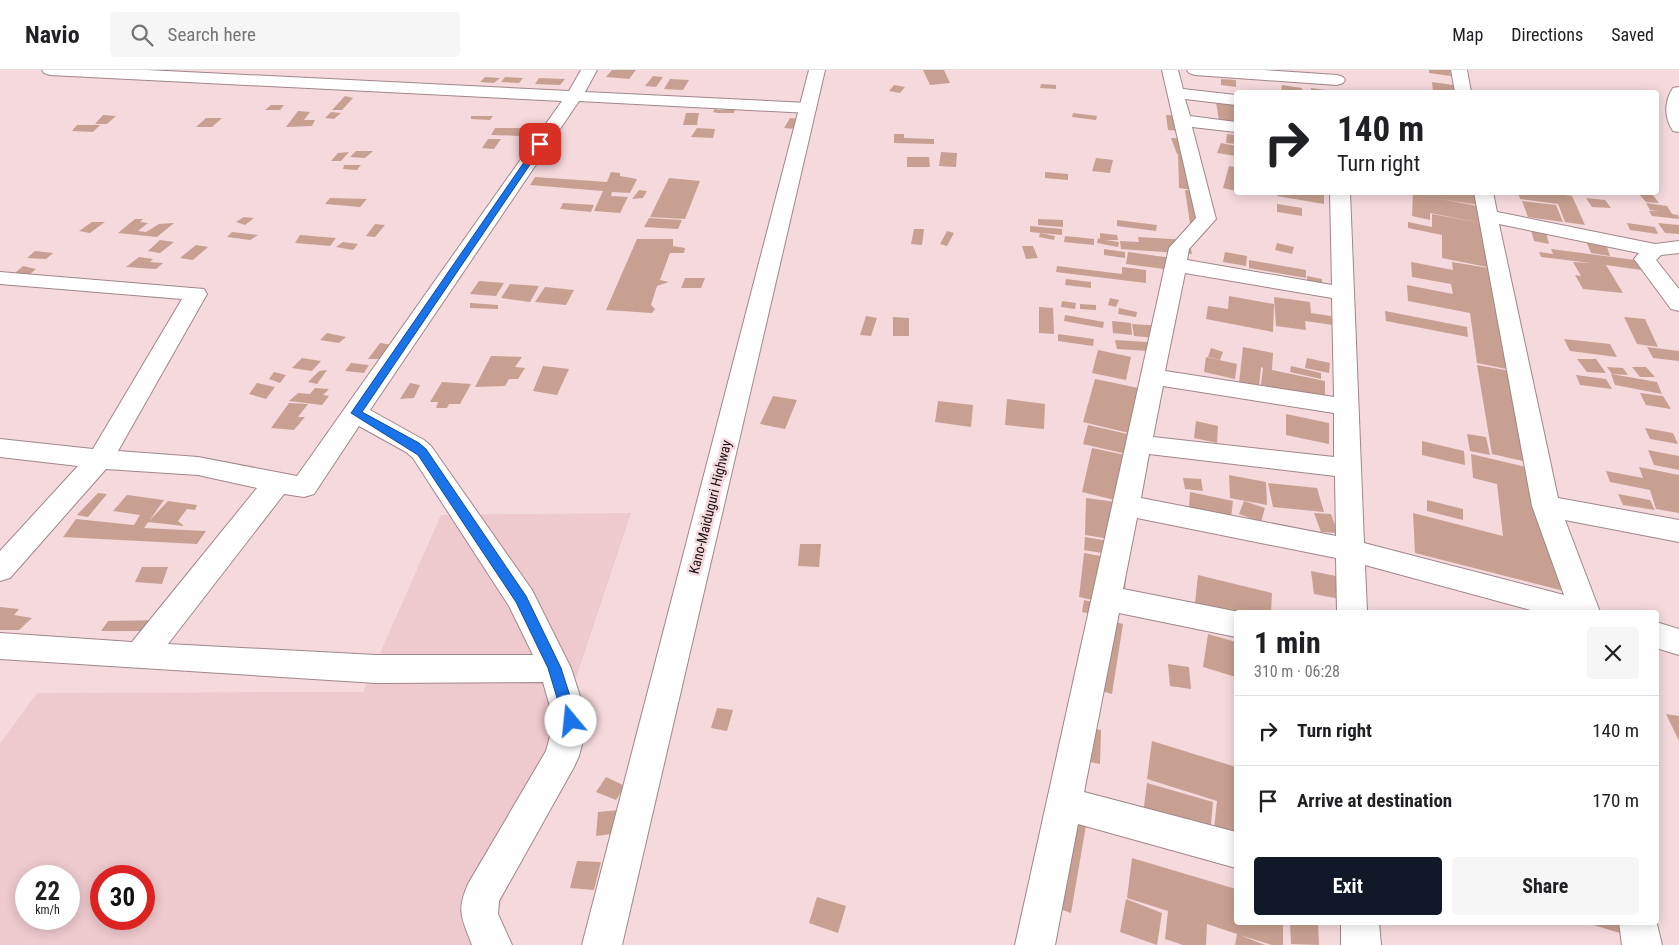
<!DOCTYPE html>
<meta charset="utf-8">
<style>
body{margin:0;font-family:"Roboto Condensed",sans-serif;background:#f6f6f6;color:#202124;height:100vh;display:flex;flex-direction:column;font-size:19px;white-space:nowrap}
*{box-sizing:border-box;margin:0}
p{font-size:16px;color:#757577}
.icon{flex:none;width:28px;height:28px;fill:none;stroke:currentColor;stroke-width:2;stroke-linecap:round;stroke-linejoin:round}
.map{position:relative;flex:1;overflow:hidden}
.sheet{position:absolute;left:1234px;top:540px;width:425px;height:315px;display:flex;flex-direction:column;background:#fff;border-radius:5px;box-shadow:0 2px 12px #0003}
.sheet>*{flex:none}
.hud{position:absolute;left:1234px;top:20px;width:425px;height:105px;border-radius:5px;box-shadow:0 2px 12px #0003;background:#fff;color:#202124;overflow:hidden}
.speed{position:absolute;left:15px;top:795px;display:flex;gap:10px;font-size:25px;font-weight:700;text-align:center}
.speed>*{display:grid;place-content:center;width:65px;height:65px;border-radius:50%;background:#fff;box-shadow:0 2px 12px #0003;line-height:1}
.speed small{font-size:12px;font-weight:400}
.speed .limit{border:8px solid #d22;background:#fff;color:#111}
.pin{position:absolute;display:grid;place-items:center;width:42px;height:42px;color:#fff;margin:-21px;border-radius:10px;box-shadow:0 2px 8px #0006}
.me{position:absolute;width:55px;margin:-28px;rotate:343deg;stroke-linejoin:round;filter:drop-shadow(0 0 4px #0008)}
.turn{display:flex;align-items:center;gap:18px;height:105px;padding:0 20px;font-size:22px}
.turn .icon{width:65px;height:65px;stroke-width:2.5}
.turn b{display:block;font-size:35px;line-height:42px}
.round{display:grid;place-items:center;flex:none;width:52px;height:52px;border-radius:5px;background:#f6f6f6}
.overview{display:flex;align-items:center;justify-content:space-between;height:85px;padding:0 20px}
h1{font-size:30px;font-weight:700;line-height:38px}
.button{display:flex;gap:10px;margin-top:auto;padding:10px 20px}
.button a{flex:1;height:58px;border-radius:5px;background:#111827;color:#fff;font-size:20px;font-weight:700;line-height:58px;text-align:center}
.button a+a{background:#f6f6f6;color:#202124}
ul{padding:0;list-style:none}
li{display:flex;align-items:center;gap:15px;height:70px;padding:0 20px;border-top:1px solid #e0e0e0}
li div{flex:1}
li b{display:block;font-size:19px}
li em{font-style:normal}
header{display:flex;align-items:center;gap:30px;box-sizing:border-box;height:70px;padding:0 25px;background:#fff;border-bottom:1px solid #e0e0e0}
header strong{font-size:24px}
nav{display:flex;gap:28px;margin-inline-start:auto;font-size:18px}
.search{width:350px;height:45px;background:#f6f6f6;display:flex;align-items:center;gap:12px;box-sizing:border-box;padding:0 18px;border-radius:5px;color:#757577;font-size:19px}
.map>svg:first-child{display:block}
.built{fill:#eec9ce;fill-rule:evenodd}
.building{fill:#c7a091}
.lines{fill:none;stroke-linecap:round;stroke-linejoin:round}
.minor-casing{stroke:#a0868a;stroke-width:2}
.highway-casing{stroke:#a0868a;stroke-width:2}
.minor{fill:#fff;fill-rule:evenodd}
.highway{fill:#fff;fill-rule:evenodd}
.route{fill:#1a73e8;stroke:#114b97}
.labels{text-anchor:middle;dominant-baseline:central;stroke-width:5;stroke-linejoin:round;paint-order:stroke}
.street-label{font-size:14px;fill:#180f10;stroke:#f5d9dd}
</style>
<header>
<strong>Navio</strong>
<div class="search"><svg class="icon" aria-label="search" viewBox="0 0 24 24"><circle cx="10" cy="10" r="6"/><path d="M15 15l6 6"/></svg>Search here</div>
<nav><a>Map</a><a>Directions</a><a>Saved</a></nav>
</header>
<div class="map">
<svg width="1679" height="875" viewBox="0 0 1679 875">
<rect width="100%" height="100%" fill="#f5d9dd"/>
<path class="built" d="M631,443L487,875H0V674L37,623L363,622L441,445ZM26,806H69V849H26ZM101,806H144V849H101Z"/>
<path class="building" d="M612,0H636L629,9L606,7Z
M923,0H944L950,13L930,15Z
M1429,0H1450L1451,6L1429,3Z
M653,6L663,7L656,17L645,16Z
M485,7L500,8L494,13L480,12Z
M505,7L523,8L519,13L501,12Z
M539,8L565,9L560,15L535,14Z
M670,9L689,10L683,20L664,19Z
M1221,9L1236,10V17L1221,15Z
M1432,12L1453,15L1455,22H1433Z
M1041,14L1056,15V19L1040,18Z
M894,15L905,17L900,23L889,21Z
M1282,15L1302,18V22H1281Z
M1311,18L1334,21V22H1311Z
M345,26L353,28L342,40H332Z
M1216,33L1236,35V51L1219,50Z
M271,35H284L280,40H265Z
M715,39L719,40L735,39L734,43H718L713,42Z
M298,41L310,42L304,50H315L312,56L286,57Z
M331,42L341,43L334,49L325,48Z
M686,43H699L697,55H683Z
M1073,43L1097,46L1096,50L1072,47Z
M103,45L116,46L107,54H95Z
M1166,45L1188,46L1191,62L1168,60Z
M471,46H493L490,50L471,49Z
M206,48H222L212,57H196Z
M790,48L802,49L796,59L784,58Z
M77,55H100L93,62L72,61Z
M495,58H528L522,66L491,65Z
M697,58L715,59L713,68L691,67Z
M894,64H904V68L934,69V74L894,73Z
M1227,64L1236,65V74L1226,73Z
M1171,68L1191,69L1196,84H1177Z
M488,69H501L494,79L482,78Z
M1221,73L1236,76V86L1217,83Z
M356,81H373L365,88L350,87Z
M349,82L341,91H331L338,83Z
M941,82L957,83L956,97L939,96Z
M1178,84L1198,86L1199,121L1179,118Z
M907,87H929L930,97H907Z
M1096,88L1113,90L1110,103L1092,101Z
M344,95H361L357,100L343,99Z
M1229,96L1236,97V121L1223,118Z
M611,102L620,103V106L637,109L630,123L612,122L611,126L628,127L620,143L594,141L603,121L530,115L535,107L607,112Z
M1045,102L1068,104V110L1045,108Z
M669,108L700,111L685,149L650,147Z
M639,120L647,121L643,128L632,129Z
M1185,120L1205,122L1211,155L1190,153Z
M1277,122H1324V134L1277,126Z
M1413,122H1484L1485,136L1441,129L1488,138L1497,199L1442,188V165L1408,158V152L1432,157V144L1487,154L1430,143V150L1412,146Z
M1518,122H1546L1572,126L1585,155L1565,152L1558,134L1520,129Z
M1638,123L1652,124L1659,133L1646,132Z
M330,128L367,129L360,137L325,134Z
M1586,128L1605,130L1611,138L1592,137Z
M1522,131L1556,135L1563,152L1528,147Z
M563,133L594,135L591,142L560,139Z
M1646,133L1667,136L1672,144L1678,145L1679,149L1652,146L1649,141H1659L1650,140Z
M1277,134L1302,138V146L1277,142Z
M244,147L254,148L245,155L236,152Z
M649,148L682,150L678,159L644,157Z
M135,149H143L140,152L148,153L138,161L146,162L159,154L174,153L157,167L118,163Z
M1038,149L1063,150V157L1038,155Z
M1117,150L1157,155L1156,161L1117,156Z
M92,152H105L90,163L79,161Z
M1627,153L1655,157L1658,164L1630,160Z
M1658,153L1679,155V164L1665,163Z
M375,154L385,155L375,167L366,166Z
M1030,156L1062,159V165L1030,162Z
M914,159H924L922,175L911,174Z
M1531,160L1546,162L1549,174L1534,171Z
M947,161L954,163L947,176L940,174Z
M232,162L258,165L250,170L227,167Z
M1040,163L1055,166L1054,170L1039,167Z
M1100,163L1117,165L1118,170H1105L1119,172L1118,177L1097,173L1098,168L1100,169Z
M300,165L336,168L330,176L295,173Z
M1065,166L1094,169V175L1064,172Z
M1138,167L1189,170L1192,184L1121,179L1120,171L1139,172Z
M637,169H673V176L685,178L684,183H670L660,210L669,212L657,216L651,235L655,239L652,243L606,240Z
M160,170L174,172L160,183L148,181Z
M1586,171L1606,174L1610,186L1591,183Z
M343,172L358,174L353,180L336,177Z
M1277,173L1294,177L1292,184L1275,180Z
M196,175L208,177L193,190L180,188Z
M1022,176H1033L1038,188L1026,189Z
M1104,179L1125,182V188L1104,185Z
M1551,179L1643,191L1648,201L1606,195L1623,223L1583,219L1575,205L1581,206L1573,192L1591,193L1541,187L1539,182L1553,184Z
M35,181L53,183L46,189L27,188Z
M1128,182L1172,188V200L1126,194Z
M1225,182L1247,186L1246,196L1223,192Z
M139,187L153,189L150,192L163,193L156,199L126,197Z
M1249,190L1306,200V208L1249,198Z
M1411,192L1453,200L1452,192L1501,200L1521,302L1477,293L1470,243L1408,231L1407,215L1453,224L1451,214L1412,207Z
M23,196L36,199L30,204L15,203Z
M1057,196L1122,204V197L1146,200V213L1056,202Z
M1307,206L1322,209V218L1307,215Z
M685,208H705L701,218H681Z
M1066,209L1091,212V218L1065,215Z
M479,211L504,213L496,226L470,224Z
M510,214L539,216L530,232L501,228Z
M545,217L574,220L566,235L535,232Z
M1229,226L1274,234L1273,262L1206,249L1208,236L1228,239Z
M1274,227L1310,232L1311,243L1331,246L1333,255L1305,251L1306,260L1276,256Z
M1110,228L1119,230L1116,237L1108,235Z
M1062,231L1076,233L1075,239L1061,237Z
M470,233L498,235V239L470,238Z
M1080,234L1096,235V240L1080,239Z
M1039,237L1053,238L1054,264L1039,263Z
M1119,238L1137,242L1136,247L1118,244Z
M1385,241L1467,257L1468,267L1386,251Z
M1065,245L1104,252L1103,258L1064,251Z
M866,246L877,248L871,266L860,265Z
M893,247L909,248V266H893Z
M1624,247L1645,249L1658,277L1637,274Z
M1112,251L1131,253L1132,265L1113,263Z
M1132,254L1166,256L1168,269L1134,266Z
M327,263L346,267L339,273L320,270Z
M1058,264L1094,269L1093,276L1058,271Z
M1564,269L1610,274L1617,287L1570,281Z
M1115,270L1163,273L1165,282L1117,279Z
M380,273L393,275L382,289H368Z
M1243,277L1273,283L1272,300L1325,311V328L1261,315L1263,298L1261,297L1259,317L1239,313Z
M1647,277L1679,281V291L1653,288Z
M1211,278L1223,282L1220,290L1208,287Z
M1098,280L1131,287L1126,310L1092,303Z
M491,286L522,287L515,297L525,298L518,309H509L505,316L475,317Z
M1206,287L1237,294L1235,309L1204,302Z
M302,288L321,291L312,301L292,298Z
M1307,288L1330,293L1329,303L1305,298Z
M1577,289H1596L1606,303L1587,302Z
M351,293L369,295L364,303L345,301Z
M1477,295L1522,303L1541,395L1492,384Z
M543,296L569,299L557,325L533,321Z
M1291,296L1321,303V309L1290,302Z
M1607,297L1623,298L1628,305L1612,304Z
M1632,297H1646L1655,307H1640Z
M327,300L317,314L308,312L319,301Z
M274,302L286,305L280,313L269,309Z
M1611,304L1657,312L1662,324L1615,315Z
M1576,305L1606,309L1612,319L1580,315Z
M1095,309L1143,319L1133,364L1083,352Z
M442,312L471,314L460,334H449L447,338H436L438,332H430Z
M257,313L275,317L266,329L249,324Z
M410,313L420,315L414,328L400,329Z
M315,318L329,319L323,325L329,326L322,335L289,331L298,323L310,324Z
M1640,323L1663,326L1671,339L1646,335Z
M773,326L797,330L785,359L760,354Z
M1007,329L1045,334L1044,359L1005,355Z
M938,331L973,335L971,357L935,352Z
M289,333L308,334L298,347H305L294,360L271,358Z
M1286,344L1329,353V374L1286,365Z
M1196,351L1218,356L1217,373L1194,368Z
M1088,355L1136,366L1131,385L1083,374Z
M1645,358L1673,363L1678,374L1650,369Z
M1467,364L1486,367L1490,385L1470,381Z
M1422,371L1464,381L1465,395L1422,385Z
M1092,378L1135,387L1127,433L1082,422Z
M1648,380L1679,386V400L1654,395Z
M1471,384L1551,403L1572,523L1415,483L1413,443L1503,466L1497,414L1473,408Z
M1639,397L1679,405V443L1656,439L1650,420L1610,412L1606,401L1643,408Z
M1229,405L1266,412L1267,435L1230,428Z
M1183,408L1201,409L1203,421L1185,419Z
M1268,413L1317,418L1324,442L1273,437Z
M1190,422L1233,431L1231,448L1189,438Z
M98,423L107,424L88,447L77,445Z
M1618,424L1650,430L1655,440L1623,435Z
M127,425L164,430L144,458L206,461L197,474L63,467L76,449L134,455L140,445L113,441Z
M1086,428L1123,433V471L1085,465Z
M1427,430L1463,439V450L1427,441Z
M168,431L197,435L195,440L187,439L178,451L184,456L148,452Z
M1244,431L1265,438L1261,452L1239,444Z
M1314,443L1331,444L1338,463L1321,462Z
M1085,467L1115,472L1114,485L1084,480Z
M800,474H821L819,497L798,496Z
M1084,483L1127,491L1124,537L1079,527Z
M142,497H168L162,514L135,512Z
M1311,501L1341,507L1345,530L1314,524Z
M1198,505L1272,523L1271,542L1236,544L1195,533Z
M1084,530L1114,537L1113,549L1082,542Z
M0,537L19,539L14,545L32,548L19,560H0Z
M1088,545L1123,554L1112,624L1075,614Z
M160,550L153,561H101L108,551Z
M1208,564L1236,572V607L1203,597Z
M1168,594L1189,597L1191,619L1170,616Z
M717,638L733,640L727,661L711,658Z
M1666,644L1679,646V671Z
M1072,655L1101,660L1100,694L1070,688Z
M1152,671L1236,697V767L1214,759L1217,731L1147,709Z
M606,707L625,716L616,730L596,722Z
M1147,713L1213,732L1210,765L1143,744Z
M1067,725L1090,732L1071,843L1046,834Z
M620,740L618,763L596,766L598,742Z
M1132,788L1236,819V852H1283V875H1272L1240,865L1265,875H1235L1237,864L1207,854L1206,875H1183L1165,869L1168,841L1127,828Z
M577,791L601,792L594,820L570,818Z
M817,827L846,836L838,863L809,853Z
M1126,829L1162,843L1157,875L1120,862Z
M1290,852L1318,854L1319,875L1291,874Z
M1648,852L1653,873L1587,853V852Z"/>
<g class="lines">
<defs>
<path id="minor" d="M42,0H146L569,21L581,0H597L585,22L808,33L814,34L816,38L814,42L808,43L579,31L370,340L424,370L431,376L532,520L571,598L588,651L579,686L574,697L499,831L498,844L512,875H472C462,848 456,842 468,814L546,681L554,651L543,612L376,613L0,589V563L132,572L257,418L198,405L106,399L10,508L0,511V481L78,396L0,387V369L93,379L182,229L0,214V202L204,219L207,224L118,381L198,387L297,406L562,31L50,5L44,3ZM359,356L406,382L413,388L509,536L533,585H376L168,574L284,424L304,427L314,424Z
M1162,0H1178L1183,19L1236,25V35L1185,29L1190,46L1236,52V62L1192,57L1216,149L1189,179L1187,190L1332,215L1330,122H1350L1364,473L1564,525L1532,436L1474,122H1493L1497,142L1655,174L1679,171V183L1661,185L1656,190L1679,219V241L1671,239L1637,193L1634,189L1639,183L1499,154L1558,428L1679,450V472L1565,450L1600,542H1538L1365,495L1367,542H1337L1336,488L1137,448L1123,519L1239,542H1236V567L1119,543L1084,722L1236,762V798L1078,754L1055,875H1015L1169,178L1196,148ZM1185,203L1332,228L1334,327L1165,301ZM1163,316L1334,343V387L1153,367ZM1149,384L1335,406L1336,466L1141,428Z
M1187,0H1263L1337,5L1343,7L1345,10L1343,13L1337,15L1195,5L1189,3Z
M1451,0H1467L1471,22H1455Z
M1679,17V62L1673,61C1664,48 1664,31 1673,18Z
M1656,552L1679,559V585L1656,578Z
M1656,850L1662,875H1622L1619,852H1656Z
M1341,852H1379L1381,875H1341Z"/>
<path id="highway" d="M809,0H825L622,875H582Z"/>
</defs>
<use href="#minor" class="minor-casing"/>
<use href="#highway" class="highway-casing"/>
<use href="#minor" class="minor"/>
<use href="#highway" class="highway"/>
</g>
<path class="route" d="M538,72L544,74L362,342L419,373L426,379L526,526L561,598L578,651L576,655L571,657L566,655L564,651L548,598L516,532L418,385L351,343Z"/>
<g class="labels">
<g class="street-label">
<text transform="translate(710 437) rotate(-76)">Kano-Maiduguri Highway</text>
</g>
</g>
</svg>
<div class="speed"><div>22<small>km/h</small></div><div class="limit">30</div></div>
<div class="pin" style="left:540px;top:74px;background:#d93025"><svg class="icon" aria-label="arrive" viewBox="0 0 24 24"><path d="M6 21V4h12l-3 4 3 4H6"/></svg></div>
<svg class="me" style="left:571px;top:651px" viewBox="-20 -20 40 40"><circle r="19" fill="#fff"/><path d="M0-13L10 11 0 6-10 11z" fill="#1a73e8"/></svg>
<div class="hud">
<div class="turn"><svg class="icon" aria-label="right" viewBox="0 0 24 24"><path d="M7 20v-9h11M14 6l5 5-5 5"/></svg><div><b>140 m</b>Turn right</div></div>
</div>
<section class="sheet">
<div class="overview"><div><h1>1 min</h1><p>310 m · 06:28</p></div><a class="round"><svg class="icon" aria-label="close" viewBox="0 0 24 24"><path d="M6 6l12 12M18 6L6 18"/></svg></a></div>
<ul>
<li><svg class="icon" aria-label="right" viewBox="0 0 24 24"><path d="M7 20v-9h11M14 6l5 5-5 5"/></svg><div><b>Turn right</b></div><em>140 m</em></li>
<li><svg class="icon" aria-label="arrive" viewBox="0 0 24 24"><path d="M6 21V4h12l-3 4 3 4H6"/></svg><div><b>Arrive at destination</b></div><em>170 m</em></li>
</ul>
<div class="button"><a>Exit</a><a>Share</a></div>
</section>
</div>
